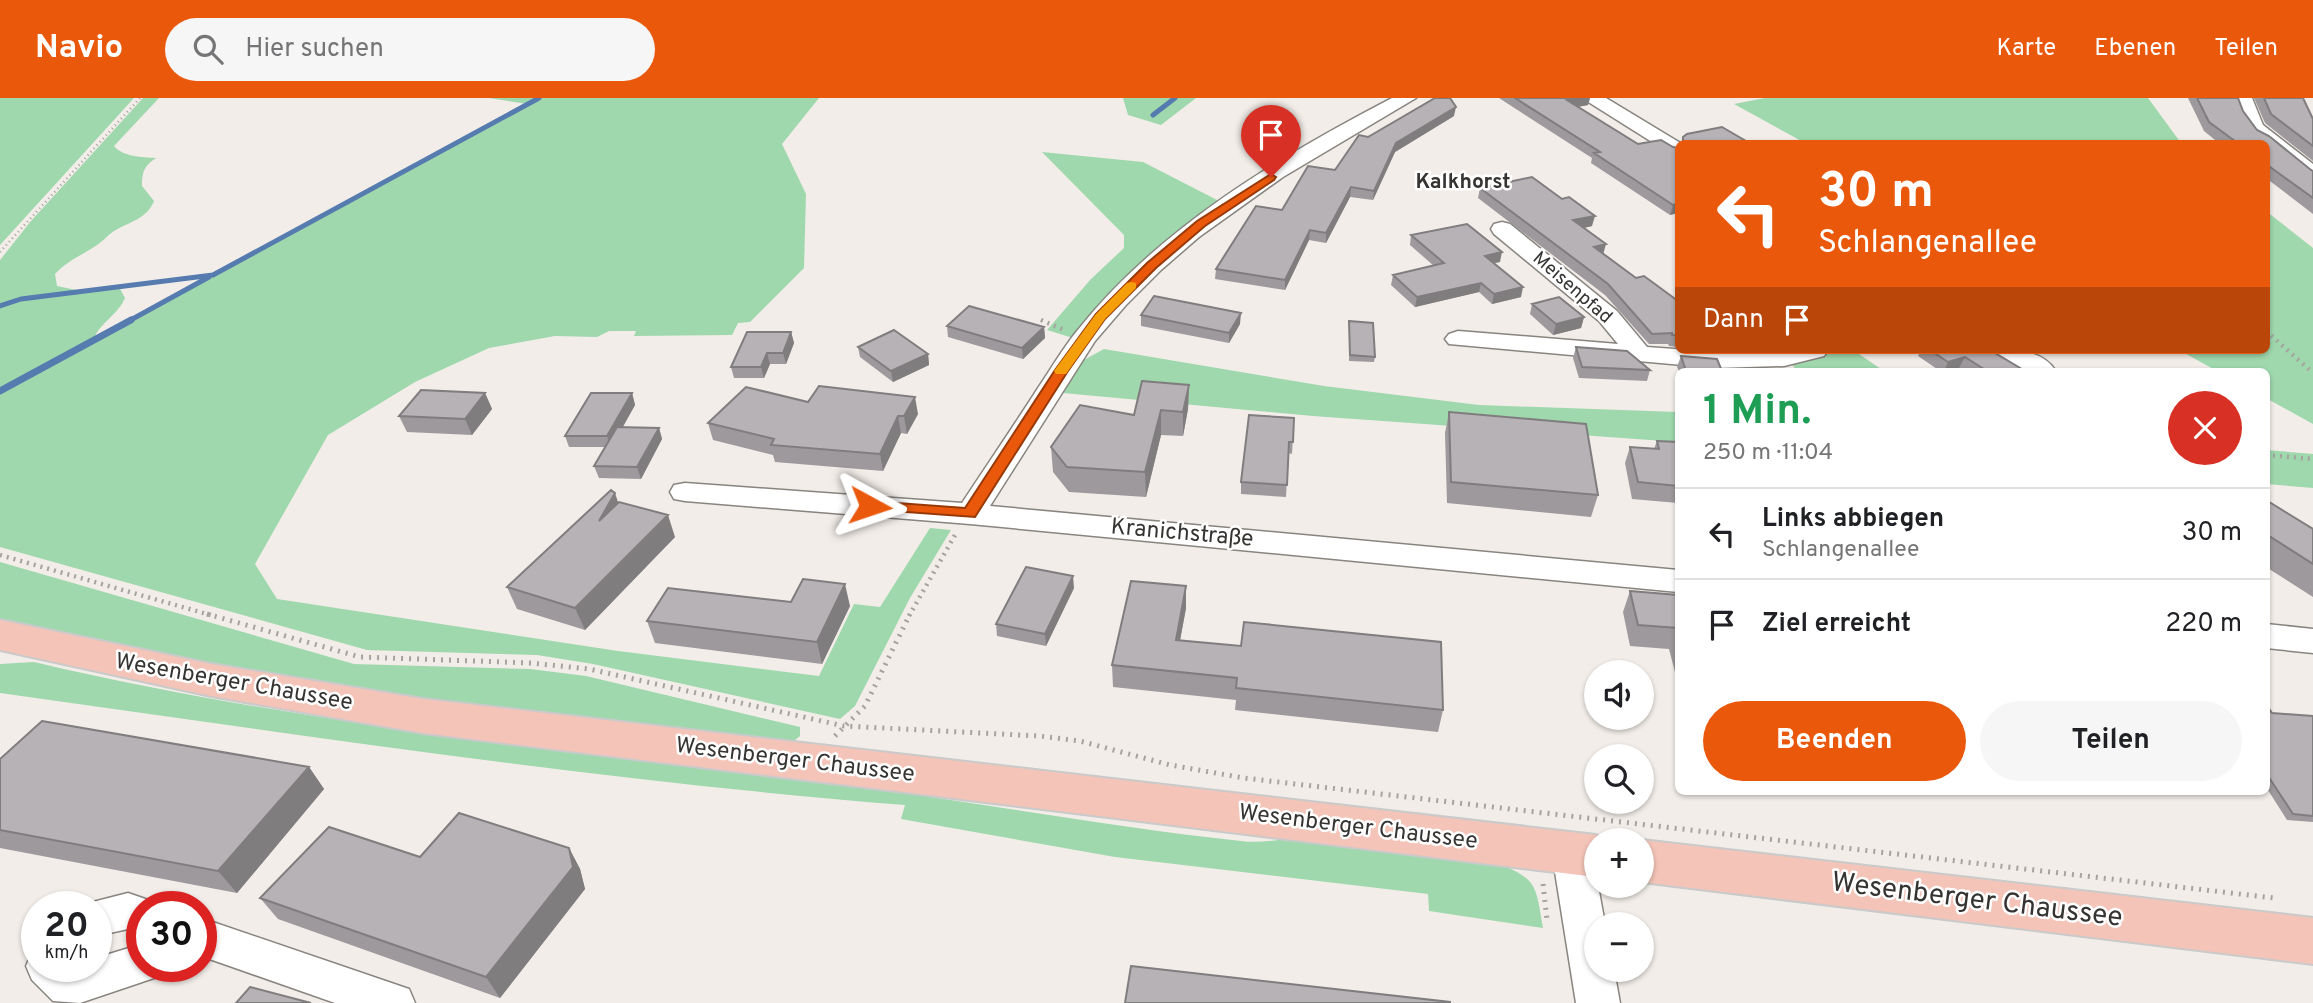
<!DOCTYPE html>
<html lang="de">
<meta charset="utf-8">
<style>
body{margin:0;font-family:Overpass,sans-serif;background:#f6f6f6;color:#202124;height:100vh;display:flex;flex-direction:column;font-size:26px;white-space:nowrap}
*{box-sizing:border-box;margin:0}
p{font-size:23px;color:#757577}
.icon{flex:none;width:38px;height:38px;fill:none;stroke:currentColor;stroke-width:2;stroke-linecap:round;stroke-linejoin:round}
.map{position:relative;flex:1;overflow:hidden}
.drawer{position:absolute;left:1675px;top:270px;width:595px;height:427px;display:flex;flex-direction:column;background:#fff;border-radius:10px;box-shadow:0 2px 5px #0004}
.drawer>*{flex:none}
.top-card{position:absolute;left:1675px;top:42px;width:595px;height:214px;border-radius:10px;box-shadow:0 2px 5px #0004;background:#ea580c;color:#fff;overflow:hidden}
.buttons{position:absolute;left:1584px;top:562px;display:grid;gap:14px}
.buttons a{display:grid;place-items:center;width:70px;height:70px;border-radius:50%;background:#fff;box-shadow:0 2px 5px #0004;font-size:35px}
.speed{position:absolute;left:21px;top:793px;display:flex;gap:14px;font-size:35px;font-weight:700;text-align:center}
.speed>*{display:grid;place-content:center;width:91px;height:91px;border-radius:50%;background:#fff;box-shadow:0 2px 5px #0004;line-height:1}
.speed small{font-size:18px;font-weight:400}
.speed .limit{border:10px solid #d22;background:#fff;color:#111}
.pin{position:absolute;display:grid;place-items:center;width:60px;height:60px;color:#fff;margin:-72px -30px;border-radius:50% 50% 50% 0;rotate:-45deg;box-shadow:0 0 7px #0007}
.pin .icon{rotate:45deg}
.me{position:absolute;width:77px;margin:-38px;rotate:95deg;stroke-linejoin:round;filter:drop-shadow(0 0 5px #0008)}
.turn{display:flex;align-items:center;gap:24px;height:147px;padding:0 28px;font-size:32px}
.turn .icon{width:91px;height:91px;stroke-width:2.5}
.turn b{display:block;font-size:49px;line-height:60px}
.then{display:flex;align-items:center;height:66px;padding:0 28px;background:#0003;gap:14px;font-size:26px}
.round{display:grid;place-items:center;flex:none;width:74px;height:74px;border-radius:37px;background:#f6f6f6}
.headline{display:flex;align-items:center;justify-content:space-between;height:119px;padding:0 28px}
h1{font-size:42px;font-weight:700;line-height:52px;color:#1e9e55}
.button{display:flex;gap:14px;margin-top:auto;padding:14px 28px}
.button a{flex:1;height:80px;border-radius:42px;background:#ea580c;color:#fff;font-size:28px;font-weight:700;line-height:80px;text-align:center}
.button a+a{background:#f6f6f6;color:#202124}
ul{padding:0;list-style:none}
li{display:flex;align-items:center;gap:21px;height:91px;padding:0 28px;border-top:2px solid #e0e0e0}
li div{flex:1}
li b{display:block;font-size:26px}
li em{font-style:normal}
header{display:flex;align-items:center;gap:42px;box-sizing:border-box;height:98px;padding:0 35px;background:#ea580c;color:#fff}
header strong{font-size:33px}
nav{display:flex;gap:38px;margin-inline-start:auto;font-size:24px}
.search{width:490px;height:63px;background:#f6f6f6;display:flex;align-items:center;gap:18px;box-sizing:border-box;padding:0 24px;border-radius:38px;color:#757577;font-size:26px}
.map>svg:first-child{display:block}
.green{fill:#9fd8ad}
.lines{fill:none;stroke-linecap:round;stroke-linejoin:round}
.stream-far1{stroke:#557baf;stroke-width:5}
.stream{stroke:#557baf;stroke-width:7}
.minor-casing{stroke:#88847f;stroke-width:3}
.major-casing{stroke:#cacaca;stroke-width:4}
.path-far2{stroke:#a6a39f;stroke-width:2.5;stroke-dasharray:1 3.5;stroke-linecap:butt}
.path-far1{stroke:#a6a39f;stroke-width:4.5;stroke-dasharray:2 5;stroke-linecap:butt}
.path{stroke:#a6a39f;stroke-width:5;stroke-dasharray:2 6;stroke-linecap:butt}
.minor{fill:#fff;fill-rule:evenodd}
.major{fill:#f4c4b8;fill-rule:evenodd}
.wall{fill:#9d999d}
.shaded-wall{fill:#807d7f}
.building{fill:#b7b2b6;stroke:#807d7f;stroke-width:2}
.route{fill:#ea580c;stroke:#983908;stroke-width:2}
.slow{fill:#f59e0b}
.labels{text-anchor:middle;dominant-baseline:central;stroke-width:5;stroke-linejoin:round;paint-order:stroke}
.far-street-label{font-size:19px;fill:#353432;stroke:#fff}
.far-neighbourhood-label{font-size:21px;font-weight:bold;fill:#353432;stroke:#fff}
.street-label{font-size:23px;fill:#353432;stroke:#fff}
.near-street-label{font-size:28px;fill:#353432;stroke:#fff}
</style>
<header>
<strong>Navio</strong>
<div class="search"><svg class="icon" aria-label="search" viewBox="0 0 24 24"><circle cx="10" cy="10" r="6"/><path d="M15 15l6 6"/></svg>Hier suchen</div>
<nav><a>Karte</a><a>Ebenen</a><a>Teilen</a></nav>
</header>
<div class="map">
<svg width="2313" height="905" viewBox="0 0 2313 905">
<rect width="100%" height="100%" fill="#f2ede8"/>
<path class="green" d="M0,0H134L0,147Z
M143,0H159L114,48C123,59 142,59 156,60C144,68 142,74 142,88L154,103C147,121 129,124 114,133C108,137 103,143 97,147C82,157 67,163 55,176L57,188L81,193L119,189L125,200C118,217 99,225 93,243L527,6L489,0H819L782,46L806,96L804,170L750,224L738,225L732,237L634,238L636,233H609L597,239L555,238L489,250L415,284L328,337L255,466L277,501L618,553L819,578L854,506L880,509L930,430L951,432L910,500L855,608L840,621L593,566L537,557L367,552L0,449V162L31,123Z
M1123,0H1196L1161,27L1128,17Z
M1765,0H2148L2181,45H1805L1734,6Z
M1042,54L1143,64L1221,104L1076,241L1047,232L1091,181L1124,150V137Z
M2266,113L2313,150V326L2266,300V273H2217L2179,252H2266Z
M1104,251L1324,288L1479,307L1678,314V344L1313,318L1063,295L1082,263Z
M1832,252H1853L1884,273H1798L1789,264Z
M2266,352L2313,356V390L2266,386Z
M0,464L354,566L530,571L586,578L800,629V638L788,648C608,625 427,605 249,573C165,558 83,541 0,522Z
M34,564C289,624 543,649 801,681C949,699 1094,727 1241,743C1263,746 1285,740 1307,740C1368,743 1430,755 1491,762C1537,782 1535,782 1543,830L1429,813L1428,796L1115,759L901,721L905,707C602,683 301,637 0,595V566Z"/>
<g class="lines">
<path class="stream-far1" d="M1153,17L1175,0
M0,208L21,201L213,177L539,0
M127,224L209,179"/>
<path class="stream" d="M0,293L131,222"/>
<defs>
<path id="minor" d="M1392,0H1416L1283,79L1199,139L1161,172L1126,207L1095,243L990,408L1678,472V494L970,426L685,403L674,401L670,394L674,387L685,385L962,405C987,367 1013,329 1038,290C1051,271 1063,250 1077,233C1159,130 1277,60 1392,0Z
M1582,0H1606L1682,46H1678V58L1671,56Z
M2232,0H2252L2263,27L2313,66V82L2306,80L2266,49V46C2245,43 2239,17 2232,0Z
M1502,124L1510,126L1617,213L1647,249L1716,254L1828,252L1824,258L1784,268L1716,270L1449,246L1445,241L1449,236L1458,233L1618,246L1599,223L1494,136L1491,131L1494,126Z
M1995,252C2018,252 2042,252 2056,273C2033,273 2010,273 1995,252Z
M2266,526L2313,531V555L2266,550Z
M1572,738L1586,743L1592,755L1605,826H1596V872H1614L1620,905H1576L1552,755L1558,743Z
M128,795L157,805L158,808H142V836L128,831L96,838V808L81,807Z
M201,820L409,891L415,905H335L201,858Z
M142,846V868H162L157,879L80,905L53,903L32,882L26,868L32,854L37,852V868H96V860Z"/>
<path id="major" d="M0,522L211,566L423,601L1596,737L1609,742H1596V779L423,635L211,598L0,552Z
M1642,742L2313,820V866L1642,784Z"/>
</defs>
<use href="#minor" class="minor-casing"/>
<use href="#major" class="major-casing"/>
<path class="path-far2" d="M0,154L140,0
M1041,222L1044,224"/>
<path class="path-far1" d="M1041,222L1064,232
M2266,233L2313,275
M2266,357L2313,361
M0,457L214,518
M909,518L955,437"/>
<path class="path" d="M207,516L360,559L531,565L589,571L844,628L1039,638L1080,643L1170,667L1244,680L2274,800
M835,638L865,608L910,516
M1543,786L1547,822"/>
<use href="#minor" class="minor"/>
<use href="#major" class="major"/>
</g>
<path class="wall" d="M1499,0H1590L1588,7L1578,9L1638,46L1678,115L1670,117L1591,65L1592,60Z
M2188,0H2238L2243,13L2257,32L2311,72L2313,73V116L2266,80V46H2220L2204,33Z
M2254,0H2303L2313,21V63L2265,25Z
M1454,18L1395,54L1373,102L1350,99L1326,145L1309,142L1285,192L1215,181L1216,171L1282,112L1335,72L1368,39Z
M1480,90L1592,128L1584,130L1603,156L1636,180L1678,203V249L1669,248L1668,246H1649L1605,197L1478,100Z
M1411,137L1500,164L1494,165L1521,199L1492,206L1479,194L1415,209L1391,187L1393,177L1434,168L1410,147Z
M1532,206L1584,219L1581,230L1553,237L1530,216Z
M1141,217L1240,226L1229,245L1141,228Z
M1349,223L1375,259L1374,264L1349,263Z
M947,228L1044,229L1045,240L1023,261L948,239Z
M791,234L794,245L786,266H770L764,280H734L731,269Z
M858,249L928,256L929,267L893,284L860,259Z
M1576,249L1650,272L1647,283L1579,280L1573,260Z
M1921,252H1990L2025,273H1964L1959,270L1948,273H1940L1918,258Z
M1681,258L1722,273H1679L1677,269Z
M1189,287L1188,311L1183,338L1161,337L1146,399L1069,394L1053,374L1051,349L1134,317Z
M485,295L492,311L472,337L407,334L399,318Z
M632,295L635,307L623,329L659,330L662,341L641,381L599,380L594,368L605,349H569L565,338Z
M808,304L918,316L907,336L901,335L883,373L775,364L773,357L713,342L708,325Z
M1449,314L1598,397L1591,419L1447,405L1445,335Z
M1294,320L1292,356L1288,355L1286,399L1241,396V384Z
M1657,343L1678,344V405L1632,401L1625,365L1630,349L1654,351Z
M2266,402L2313,431V499L2266,469Z
M618,405L675,439L585,532L517,511L507,489Z
M1186,488V510L1180,542L1443,612L1438,634L1235,612L1236,602L1113,589L1112,567Z
M1074,490L1046,548L997,538L996,526Z
M1630,493L1678,497V586L1669,551L1630,548L1623,514Z
M850,508L822,566L655,545L647,523Z
M2266,606L2272,615L2313,618V724L2287,722L2266,689Z
M0,661L309,669L324,691L237,795L0,750Z
M569,750L580,771L585,791L500,900L278,821L260,800L420,759Z"/>
<path class="shaded-wall" d="M1579,0H1590L1588,7L1565,11L1567,2Z
M1456,9L1454,18L1395,54L1373,102L1374,93L1396,45Z
M1351,89L1350,99L1326,145V135Z
M1678,105V115L1670,117L1673,107Z
M1595,118L1592,128L1571,133L1573,122Z
M1310,132L1309,142L1285,192V182Z
M1606,146L1603,157L1594,149Z
M1502,154L1500,164L1483,167L1485,158Z
M1481,185L1479,194L1415,209L1417,199Z
M1523,189L1521,199L1492,206L1494,196Z
M1241,215L1240,226L1229,245V235Z
M1584,219L1581,230L1553,237L1556,226Z
M1044,229L1045,240L1023,261L1022,250Z
M791,234L794,245L786,266L783,255Z
M767,255L770,266L764,280L761,269Z
M928,256L929,267L893,284L891,273Z
M1965,259L1959,270L1948,273H1944L1948,264Z
M1189,287L1188,311L1183,338V314Z
M485,295L492,311L472,337L465,321Z
M632,295L635,307L611,349L607,338Z
M915,299L918,316L907,336L904,318Z
M1161,312V337L1146,399L1145,374Z
M898,318L901,335L883,373L880,356Z
M659,330L662,341L641,381L637,369Z
M615,395L622,416L599,423Z
M668,417L675,439L585,532L575,510Z
M1073,478L1074,490L1046,548L1045,536Z
M845,486L850,508L822,566L817,544Z
M1186,488V510L1176,564V542Z
M309,669L324,691L237,795L218,773Z
M569,750L580,771L585,791L500,900L486,879Z"/>
<path class="building" d="M1435,0H1450L1456,9L1396,45L1374,93L1351,89L1326,135L1310,132L1285,182L1216,171L1256,108L1282,112L1308,68L1335,72L1359,37L1368,39Z
M1515,0H1579L1567,2L1638,46L1661,42L1673,49L1678,50V105L1673,107L1594,55L1600,54Z
M2197,0H2238L2243,13L2257,32L2269,38L2311,72L2313,73V100L2266,66V46H2239L2209,24Z
M2264,0H2303L2313,21V48L2271,16Z
M1722,29L1751,46H1683V39L1687,36Z
M1532,79L1562,101L1569,99L1595,118L1573,122L1606,146L1594,149L1636,180L1644,178L1678,203V237H1672V235L1652,236L1608,186L1480,90Z
M1467,126L1502,154L1485,158L1523,189L1494,196L1481,185L1417,199L1393,177L1444,165L1411,137Z
M1154,198L1241,215L1229,235L1141,217Z
M1559,199L1584,219L1556,226L1532,206Z
M969,208L1044,229L1022,250L947,228Z
M1349,223L1373,225L1375,259L1350,257Z
M894,232L928,256L891,273L858,249Z
M747,234H791L783,255H767L761,269H731Z
M1576,249L1627,253L1650,272L1582,269Z
M1930,252H1990L2025,273H1987L1965,259L1948,264Z
M1681,258L1717,261L1722,273H1686Z
M1142,283L1189,287L1183,314L1161,312L1145,374L1067,369L1051,349L1080,307L1134,317Z
M819,288L915,299L904,318H898L880,356L771,347L774,341L708,325L746,289L808,304Z
M421,292L485,295L465,321L399,318Z
M591,295H632L607,338H565Z
M1449,314L1586,326L1598,397L1451,384Z
M1249,317L1294,320L1293,344H1289L1287,387L1241,384Z
M617,329L659,330L637,369L594,368Z
M1657,343L1678,344V388L1638,384L1630,349L1659,351Z
M611,392L615,395L599,423L619,404L668,417L575,510L507,489Z
M2266,402L2313,431V466L2266,436Z
M1026,469L1073,478L1045,536L996,526Z
M803,481L845,486L817,544L647,523L668,490L791,504Z
M1131,483L1186,488L1176,542L1241,548L1244,524L1441,544L1443,612L1236,590L1237,580L1112,567Z
M1630,493L1678,497V532V530L1638,527Z
M2266,606L2272,615L2313,618V718L2293,716L2266,675Z
M42,623L309,669L218,773L0,732V661Z
M459,715L569,750L573,769L486,879L260,800L329,729L420,759Z
M1131,868L1450,904V905H1125Z
M250,889L311,905H236Z"/>
<path class="route" d="M1271,76L1276,79L1274,82L1205,128L1156,170L1105,221L1068,273L975,419L865,411L862,408L865,404L870,403L965,410L1055,272L1096,216L1147,165L1197,123Z"/>
<path class="slow" d="M1131,184L1136,185V190L1105,221L1066,276H1056L1054,273L1096,216L1127,185Z"/>
<g class="labels">
<g class="far-street-label">
<text transform="translate(1572 190) rotate(41)">Meisenpfad</text>
</g>
<g class="far-neighbourhood-label">
<text x="1463" y="84">Kalkhorst</text>
</g>
<g class="street-label">
<text transform="translate(1182 436) rotate(5)">Kranichstraße</text>
<text transform="translate(234 585) rotate(10)">Wesenberger Chaussee</text>
<text transform="translate(795 663) rotate(7)">Wesenberger Chaussee</text>
<text transform="translate(1358 730) rotate(7)">Wesenberger Chaussee</text>
</g>
<g class="near-street-label">
<text transform="translate(1977 803) rotate(7)">Wesenberger Chaussee</text>
</g>
</g>
</svg>
<div class="buttons">
<a><svg class="icon" aria-label="sound" viewBox="0 0 24 24"><path d="M4 9h4l5-4v14l-5-4H4zM17 9q2 3 0 6"/></svg></a>
<a><svg class="icon" aria-label="search" viewBox="0 0 24 24"><circle cx="10" cy="10" r="6"/><path d="M15 15l6 6"/></svg></a>
<a>+</a>
<a>−</a>
</div>
<div class="speed"><div>20<small>km/h</small></div><div class="limit">30</div></div>
<div class="pin" style="left:1271px;top:79px;background:#d93025"><svg class="icon" aria-label="arrive" viewBox="0 0 24 24"><path d="M6 21V4h12l-3 4 3 4H6"/></svg></div>
<svg class="me" style="left:870px;top:408px" viewBox="-20 -20 40 40"><path d="M0-17L14 15 0 8-14 15z" fill="#ea580c" stroke="#fff" stroke-width="4"/></svg>
<div class="top-card">
<div class="turn"><svg class="icon" aria-label="left" viewBox="0 0 24 24"><path d="M17 20v-9H6M10 6l-5 5 5 5"/></svg><div><b>30 m</b>Schlangenallee</div></div>
<div class="then">Dann<svg class="icon" aria-label="arrive" viewBox="0 0 24 24"><path d="M6 21V4h12l-3 4 3 4H6"/></svg></div>
</div>
<section class="drawer">
<div class="headline"><div><h1>1 Min.</h1><p>250 m · 11:04</p></div><a class="round" style="background:#d93025;color:#fff"><svg class="icon" aria-label="close" viewBox="0 0 24 24"><path d="M6 6l12 12M18 6L6 18"/></svg></a></div>
<ul>
<li><svg class="icon" aria-label="left" viewBox="0 0 24 24"><path d="M17 20v-9H6M10 6l-5 5 5 5"/></svg><div><b>Links abbiegen</b><p>Schlangenallee</p></div><em>30 m</em></li>
<li><svg class="icon" aria-label="arrive" viewBox="0 0 24 24"><path d="M6 21V4h12l-3 4 3 4H6"/></svg><div><b>Ziel erreicht</b></div><em>220 m</em></li>
</ul>
<div class="button"><a>Beenden</a><a>Teilen</a></div>
</section>
</div>
